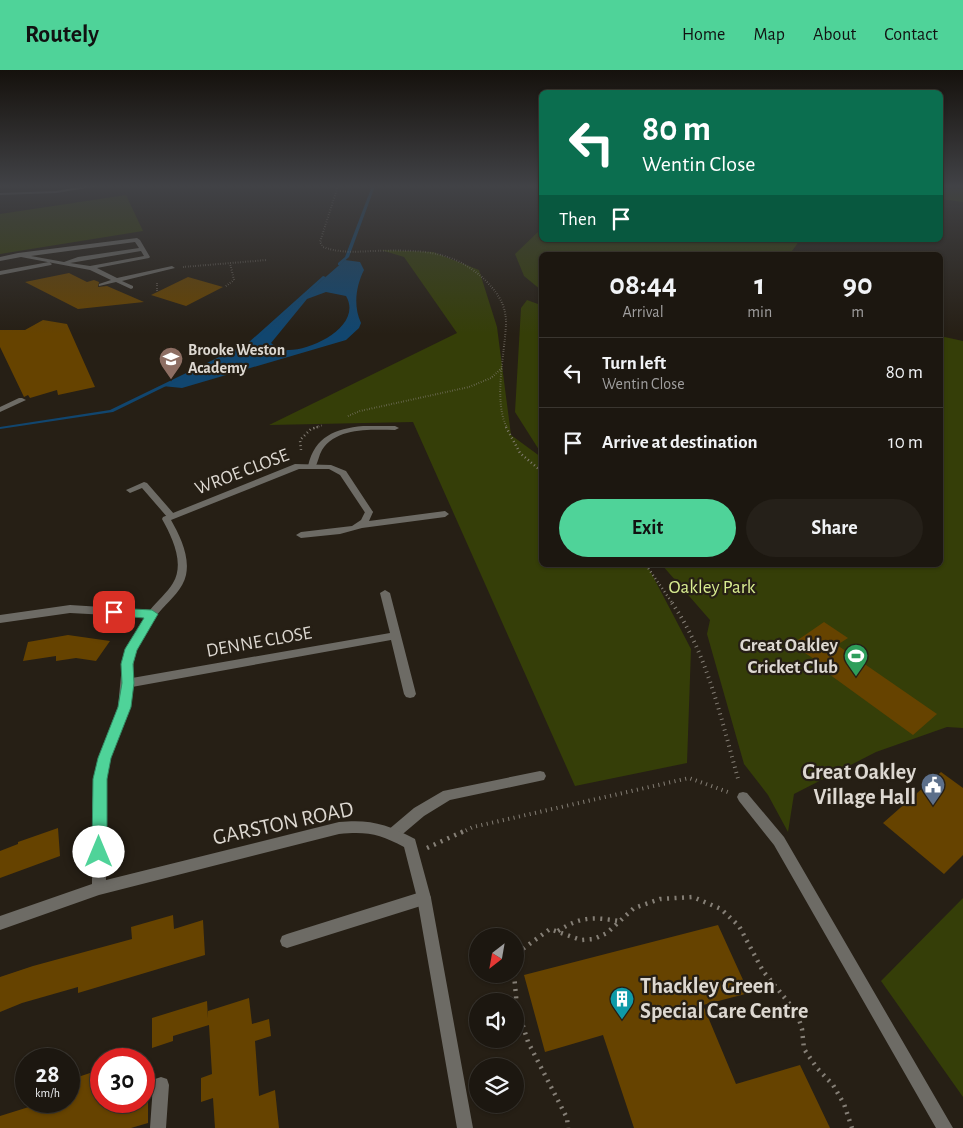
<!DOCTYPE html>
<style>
body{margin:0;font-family:"Alegreya Sans",sans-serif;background:#252019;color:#f1f3f6;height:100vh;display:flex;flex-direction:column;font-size:19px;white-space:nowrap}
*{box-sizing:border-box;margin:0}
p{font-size:16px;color:#a09f9f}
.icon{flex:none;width:28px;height:28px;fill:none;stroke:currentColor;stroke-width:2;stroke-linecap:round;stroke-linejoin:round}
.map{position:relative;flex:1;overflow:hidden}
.side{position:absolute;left:539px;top:182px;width:404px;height:315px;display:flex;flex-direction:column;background:#1c1710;border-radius:8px;box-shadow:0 1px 4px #0004,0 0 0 1px #3a3630}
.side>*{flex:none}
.top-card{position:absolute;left:539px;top:20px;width:404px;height:152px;border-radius:8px;box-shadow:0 1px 4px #0004,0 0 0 1px #3a3630;background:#0b6e4f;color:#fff;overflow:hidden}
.needle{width:32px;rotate:211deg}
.fabs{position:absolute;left:469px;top:858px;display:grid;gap:10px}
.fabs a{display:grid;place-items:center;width:55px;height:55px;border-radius:50%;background:#1c1710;box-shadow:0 1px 4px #0004,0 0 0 1px #3a3630;font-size:25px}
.speed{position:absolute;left:15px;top:978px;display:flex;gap:10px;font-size:25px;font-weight:700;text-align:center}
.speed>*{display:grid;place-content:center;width:65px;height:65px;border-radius:50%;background:#1c1710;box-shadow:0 1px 4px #0004,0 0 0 1px #3a3630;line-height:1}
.speed small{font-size:12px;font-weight:400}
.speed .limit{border:8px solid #d22;background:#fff;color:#111}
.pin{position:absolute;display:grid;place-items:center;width:42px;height:42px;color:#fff;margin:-21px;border-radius:10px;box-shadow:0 2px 8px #0006}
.me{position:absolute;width:55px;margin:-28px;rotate:0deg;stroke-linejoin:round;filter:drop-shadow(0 0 4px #0008)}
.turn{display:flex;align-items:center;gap:18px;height:105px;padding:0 20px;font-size:22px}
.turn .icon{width:65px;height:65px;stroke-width:2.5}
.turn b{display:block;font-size:35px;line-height:42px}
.then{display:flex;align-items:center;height:48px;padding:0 20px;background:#0003;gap:10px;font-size:19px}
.eta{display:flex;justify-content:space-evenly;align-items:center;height:85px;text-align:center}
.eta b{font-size:30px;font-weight:600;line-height:35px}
.cta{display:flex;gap:10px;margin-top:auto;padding:10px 20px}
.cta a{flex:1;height:58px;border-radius:30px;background:#4fd399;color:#111;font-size:20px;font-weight:600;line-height:58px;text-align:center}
.cta a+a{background:#252019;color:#f1f3f6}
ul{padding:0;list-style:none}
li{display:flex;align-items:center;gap:15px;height:70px;padding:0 20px;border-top:1px solid #3a3630}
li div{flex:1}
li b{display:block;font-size:19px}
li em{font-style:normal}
header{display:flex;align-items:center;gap:30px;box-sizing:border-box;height:70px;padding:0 25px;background:#4fd399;color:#111}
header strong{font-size:24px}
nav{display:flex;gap:28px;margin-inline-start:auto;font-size:18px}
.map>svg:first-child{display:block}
.green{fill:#353e08}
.water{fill:#11466f;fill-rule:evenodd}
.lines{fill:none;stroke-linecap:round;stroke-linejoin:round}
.stream{fill:#11466f;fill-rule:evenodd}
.building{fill:#664300}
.path-far3{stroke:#857f76;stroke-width:2;stroke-dasharray:0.5 2;stroke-linecap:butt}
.path-far2{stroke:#857f76;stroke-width:2.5;stroke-dasharray:1 3;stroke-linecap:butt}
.path-far1{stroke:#857f76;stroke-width:4;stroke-dasharray:1 4.5;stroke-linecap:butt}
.path{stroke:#857f76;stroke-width:4.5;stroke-dasharray:2 5.5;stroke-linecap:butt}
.service{fill:#6d6b65;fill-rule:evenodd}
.minor{fill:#6d6b65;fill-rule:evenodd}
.route{fill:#4fd399;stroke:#338963}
.labels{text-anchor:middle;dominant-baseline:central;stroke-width:4.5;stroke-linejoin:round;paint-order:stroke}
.far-poi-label{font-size:16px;font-weight:bold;fill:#ddd8d1;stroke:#261f15;text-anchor:start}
.street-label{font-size:19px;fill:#ddd8d1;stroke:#261f15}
.park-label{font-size:19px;fill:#d9ed91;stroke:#261f15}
.poi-label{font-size:19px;font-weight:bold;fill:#ddd8d1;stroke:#261f15;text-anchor:end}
.near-poi-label{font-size:22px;font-weight:bold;fill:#ddd8d1;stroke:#261f15;text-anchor:end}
.near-street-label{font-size:22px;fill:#ddd8d1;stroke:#261f15}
</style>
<header>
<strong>Routely</strong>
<nav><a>Home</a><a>Map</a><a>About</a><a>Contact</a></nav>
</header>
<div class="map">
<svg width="963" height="1058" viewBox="0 0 963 1058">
<rect width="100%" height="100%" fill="#261f15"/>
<path class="green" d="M940,116H963V132L940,129Z
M126,125L143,161L0,184V144Z
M541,159V170H800L789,185H541V220L524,206L515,184Z
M381,180L433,182L479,200L497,257L511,365L541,387V495H647L691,579L687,693L575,716L413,352L269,355L457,263L404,187Z
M527,230L538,234L541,232V383L515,342L521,238Z
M940,266L963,271V658L947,657L876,682L794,724L788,762L768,725L744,694L707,564L710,550L662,495H940Z
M963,828V1027L881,911Z"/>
<path class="water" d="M345,190L360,192L364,200C356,216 353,236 361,253L359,258L346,270L182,318L162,316L249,274ZM326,222L346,226C363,255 313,280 289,280C282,281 276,277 271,273L307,229Z"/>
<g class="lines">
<path class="stream" d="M372,116H375L349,187L340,195H338V193L345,187Z
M323,206L326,207L250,275L113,342L0,359V357L110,340L248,273Z"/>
</g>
<path class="building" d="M69,203L87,212L94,210L99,212L98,217L107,216L144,232L78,239L25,212Z
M188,207L223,217L186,236L151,225Z
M43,250L67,254L95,317L58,325L57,320L30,328L28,325L24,327L0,277V260H25Z
M824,552L848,568L837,575L937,644L913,665L811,591L814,589L792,574Z
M68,565L110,571L96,591L76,588L56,591V586L23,591L28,572Z
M941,702L963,718V785L944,804L883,753Z
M58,758L60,786L0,808V781L18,774V772Z
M173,845L174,859L203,850L205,885L78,923V917L22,933L0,942V907L33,896L132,869L131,857Z
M718,855L749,923L703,935L736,1014L800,995L830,1058H634L603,965L545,982L524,905Z
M249,928L252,954L269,949L271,966L255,971L259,1026L275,1020L279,1058H215L213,1028L201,1032V1008L212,1004L209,955L173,966V971L152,978V948L207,931L208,948V941Z
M99,1000L98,1012L101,1011V1031H148V1053L131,1058H0V1046L48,1031H69V1010Z"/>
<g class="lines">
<path class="path-far3" d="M338,116L320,172L323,177C339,183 355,182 372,181C417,180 454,178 488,213C499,225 506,236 506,253C505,284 493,330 507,358
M183,197L267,190
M157,213V221
M226,216L234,210L230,193
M348,346L360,341L469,317L491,308L502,298
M314,358L323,355"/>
<path class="path-far2" d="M506,357L520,383L541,401
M301,380L300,370L311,359L318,357
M646,495L673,534"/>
<path class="path-far1" d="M672,533C708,584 722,653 739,712
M461,763L473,757L689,708L728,722"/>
<path class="path" d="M427,778L464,761
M558,861C581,846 593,847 619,851
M515,899L520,881L550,859L581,870L594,869L607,863L634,838L660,829L693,827L721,839L739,856L763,901L797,943L802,959L804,979L817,998L833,1015L844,1034L852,1058
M514,904L517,937L528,972L567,1048L568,1058"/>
<path class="service" d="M137,168L140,170L150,187L149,188L97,198L117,208L172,196L175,198L122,211L133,216V218L131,219L116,212L99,216V214L111,210L90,200L21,187L0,191V187L18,183ZM135,172L139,178L78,187L64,192L31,186ZM141,181L144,186L90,196L70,193Z
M49,192L52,194L51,195L0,205V201Z
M19,328H22L26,330L0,342V337Z
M363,356H395L399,358L395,360C371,360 337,357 322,380C319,385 318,392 315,398H309L308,396C315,366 335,359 363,356Z
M144,412L147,413L174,444L175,446L174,448H168L142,418L130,423L126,420Z
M369,439L373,442L369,451L445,441L449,444L445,447L362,458L340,464L301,468L296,465L301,462L352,456L361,450L366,440Z
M540,701L544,702L546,706L544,710L450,730L424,746L398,768L393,770L388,768L386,764L388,760L414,738L443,721Z
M743,722L747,723L784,767L953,1058H936L774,775L739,731L737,727L739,723Z
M424,821L429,823L431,828L429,833L424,835L287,878L282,876L280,871L282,866L287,864Z
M161,1007L167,1009L169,1015L166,1058H150L153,1015L155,1009Z"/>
<path class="minor" d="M85,116H99L56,123L0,125V123L56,121Z
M295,394L331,395L346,401L373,442L369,445L366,444L340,405L329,399H299L171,450C180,466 190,486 186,505C183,519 171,529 162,539C144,559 133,581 132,608L390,563L380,523L385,520L390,523L416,624L414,627L410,628L406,627L404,624L391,570L132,617C131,645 117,664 110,690C100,729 105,771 106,810L339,752C370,749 387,754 415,769L431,828L473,1058H457L417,828L404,777C380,764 367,761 339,764L99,825L0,860V846L92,814V736L95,704L100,683L118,637L122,595L125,581L145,547L70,543L0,553V545L70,535L150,540C157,531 167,523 173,513C185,493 172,467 162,449L163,447Z"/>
</g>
<linearGradient id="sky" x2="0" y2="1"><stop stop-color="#15110c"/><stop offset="0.44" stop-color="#414246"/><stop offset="1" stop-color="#414246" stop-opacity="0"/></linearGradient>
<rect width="963" height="264" fill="url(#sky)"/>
<path class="route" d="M114,538L152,540L158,544L137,580L133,594L134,613L131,637L111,688L107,709V782L105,787L99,789L94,787L92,782L93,709L98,688L118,637L122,613L121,594L125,579L144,548L110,545L108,542Z"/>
<defs>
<symbol id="school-pin" viewBox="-11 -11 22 30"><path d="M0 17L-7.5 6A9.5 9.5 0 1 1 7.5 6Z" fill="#8d6e63" stroke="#261f15"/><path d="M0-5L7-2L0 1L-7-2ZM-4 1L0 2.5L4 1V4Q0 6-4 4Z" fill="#fff"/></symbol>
<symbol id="stadium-pin" viewBox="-11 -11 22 30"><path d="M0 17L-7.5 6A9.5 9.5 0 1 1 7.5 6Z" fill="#2e9e5b" stroke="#261f15"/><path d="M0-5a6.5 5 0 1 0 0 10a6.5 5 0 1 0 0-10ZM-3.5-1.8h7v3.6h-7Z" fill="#fff"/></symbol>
<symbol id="civic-pin" viewBox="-11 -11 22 30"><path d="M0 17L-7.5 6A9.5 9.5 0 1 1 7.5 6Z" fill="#5c6f8a" stroke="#261f15"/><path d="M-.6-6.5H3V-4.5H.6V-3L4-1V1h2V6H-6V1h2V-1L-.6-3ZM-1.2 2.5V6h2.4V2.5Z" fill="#fff"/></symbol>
<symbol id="building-pin" viewBox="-11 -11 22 30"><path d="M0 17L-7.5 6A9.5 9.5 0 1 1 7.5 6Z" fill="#0f9aa8" stroke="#261f15"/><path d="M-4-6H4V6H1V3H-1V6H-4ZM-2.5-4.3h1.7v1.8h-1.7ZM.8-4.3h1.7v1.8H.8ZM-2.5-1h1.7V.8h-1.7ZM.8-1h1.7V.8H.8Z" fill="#fff"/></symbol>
</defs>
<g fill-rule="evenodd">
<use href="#school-pin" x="157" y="275" width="28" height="38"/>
<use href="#stadium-pin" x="842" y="572" width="28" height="38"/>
<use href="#civic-pin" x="919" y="701" width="28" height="38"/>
<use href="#building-pin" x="608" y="915" width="28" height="38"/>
</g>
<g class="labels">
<g class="far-poi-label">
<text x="188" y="280">Brooke Weston<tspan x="188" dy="18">Academy</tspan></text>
</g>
<g class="street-label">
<text transform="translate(242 402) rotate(-21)">WROE CLOSE</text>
<text transform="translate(259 572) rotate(-10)">DENNE CLOSE</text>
</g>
<g class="park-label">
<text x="712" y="517">Oakley Park</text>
</g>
<g class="poi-label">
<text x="838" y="575">Great Oakley<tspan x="838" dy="22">Cricket Club</tspan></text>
</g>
<g class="near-poi-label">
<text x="916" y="702">Great Oakley<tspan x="916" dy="25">Village Hall</tspan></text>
<text x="640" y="916" text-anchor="start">Thackley Green<tspan x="640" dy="25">Special Care Centre</tspan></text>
</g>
<g class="near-street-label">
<text transform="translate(283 753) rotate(-12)">GARSTON ROAD</text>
</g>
</g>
</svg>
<div class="fabs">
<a><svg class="needle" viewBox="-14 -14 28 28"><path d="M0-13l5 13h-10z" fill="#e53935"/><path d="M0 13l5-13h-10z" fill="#a09f9f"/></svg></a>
<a><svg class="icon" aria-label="sound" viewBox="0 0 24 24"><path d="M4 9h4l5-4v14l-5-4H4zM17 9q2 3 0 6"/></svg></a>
<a><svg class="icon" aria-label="layers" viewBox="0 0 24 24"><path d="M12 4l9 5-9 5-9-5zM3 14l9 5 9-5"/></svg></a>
</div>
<div class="speed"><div>28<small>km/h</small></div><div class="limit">30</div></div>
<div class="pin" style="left:114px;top:542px;background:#d93025"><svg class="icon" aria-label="arrive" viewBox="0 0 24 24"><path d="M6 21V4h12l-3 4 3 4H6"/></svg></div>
<svg class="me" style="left:99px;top:782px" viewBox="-20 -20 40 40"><circle r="19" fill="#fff"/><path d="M0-13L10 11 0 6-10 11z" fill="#4fd399"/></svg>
<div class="top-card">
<div class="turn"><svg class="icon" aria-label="left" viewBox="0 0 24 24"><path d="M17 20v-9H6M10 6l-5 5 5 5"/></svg><div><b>80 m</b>Wentin Close</div></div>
<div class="then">Then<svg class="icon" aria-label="arrive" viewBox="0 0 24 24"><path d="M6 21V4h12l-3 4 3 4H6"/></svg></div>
</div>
<section class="side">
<div class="eta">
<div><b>08:44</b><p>Arrival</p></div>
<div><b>1</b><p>min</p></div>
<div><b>90</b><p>m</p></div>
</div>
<ul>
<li><svg class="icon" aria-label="left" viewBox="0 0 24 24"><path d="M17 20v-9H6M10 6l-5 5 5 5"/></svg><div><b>Turn left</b><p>Wentin Close</p></div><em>80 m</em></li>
<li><svg class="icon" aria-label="arrive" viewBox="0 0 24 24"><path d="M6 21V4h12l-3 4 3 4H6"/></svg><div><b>Arrive at destination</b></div><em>10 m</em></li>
</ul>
<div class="cta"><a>Exit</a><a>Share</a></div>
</section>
</div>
